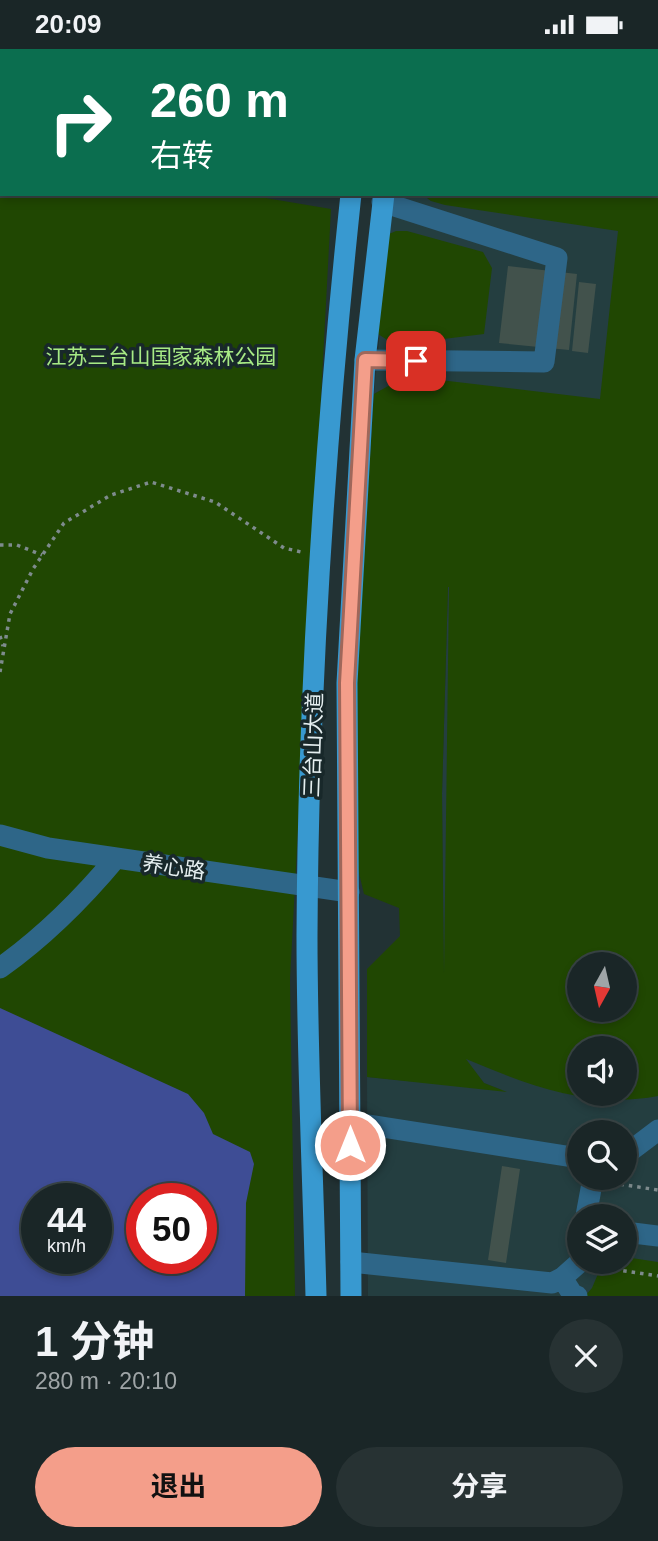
<!DOCTYPE html>
<html lang="zh">
<meta charset="utf-8">
<style>
body{margin:0;font-family:Helvetica,"Noto Sans SC",sans-serif;background:#273233;color:#f1f3f6;height:100vh;display:flex;flex-direction:column;font-size:26px;white-space:nowrap}
*{box-sizing:border-box;margin:0}
p{font-size:23px;color:#9fa5a7}
.icon{flex:none;width:38px;height:38px;fill:none;stroke:currentColor;stroke-width:2;stroke-linecap:round;stroke-linejoin:round}
.map{position:relative;height:1247px;overflow:hidden}
.details{display:flex;flex-direction:column;background:#1a2627;flex:1}
.details>*{flex:none}
.banner{position:absolute;left:0px;top:0px;width:658px;height:147px;box-shadow:0 4px 10px #0003,0 0 0 2px #384344;background:#0b6e4f;color:#fff;overflow:hidden}
.needle{width:46px;rotate:188deg}
.tools{position:absolute;left:567px;top:903px;display:grid;gap:14px}
.tools a{display:grid;place-items:center;width:70px;height:70px;border-radius:50%;background:#1a2627;box-shadow:0 4px 10px #0003,0 0 0 2px #384344;font-size:35px}
.speed{position:absolute;left:21px;top:1134px;display:flex;gap:14px;font-size:35px;font-weight:700;text-align:center}
.speed>*{display:grid;place-content:center;width:91px;height:91px;border-radius:50%;background:#1a2627;box-shadow:0 4px 10px #0003,0 0 0 2px #384344;line-height:1}
.speed small{font-size:18px;font-weight:400}
.speed .limit{border:10px solid #d22;background:#fff;color:#111}
.pin{position:absolute;display:grid;place-items:center;width:60px;height:60px;color:#fff;margin:-30px;border-radius:14px;box-shadow:0 4px 10px #0006}
.me{position:absolute;width:77px;margin:-38px;rotate:0deg;stroke-linejoin:round;filter:drop-shadow(0 0 5px #0008)}
.turn{display:flex;align-items:center;gap:24px;height:147px;padding:0 35px;font-size:32px}
.turn .icon{width:91px;height:91px;stroke-width:2.5}
.turn b{display:block;font-size:49px;line-height:60px}
.round{display:grid;place-items:center;flex:none;width:74px;height:74px;border-radius:37px;background:#273233}
.summary{display:flex;align-items:center;justify-content:space-between;height:119px;padding:0 35px}
h1{font-size:42px;font-weight:700;line-height:52px}
.primary-button{display:flex;gap:14px;margin-top:auto;padding:14px 35px}
.primary-button a{flex:1;height:80px;border-radius:42px;background:#f49e8a;color:#111;font-size:28px;font-weight:700;line-height:80px;text-align:center}
.primary-button a+a{background:#273233;color:#f1f3f6}
.status{display:flex;justify-content:space-between;align-items:center;height:49px;padding:0 35px;background:#1a2627;direction:ltr}
.status svg{height:19px;fill:currentColor}
.map>svg:first-child{display:block}
.built{fill:#243e40;fill-rule:evenodd}
.green{fill:#204702;fill-rule:evenodd}
.water{fill:#3e4d95;fill-rule:evenodd}
.building{fill:#42524c}
.lines{fill:none;stroke-linecap:round;stroke-linejoin:round}
.path{stroke:#7e8b8d;stroke-width:3.5;stroke-dasharray:3.5 5;stroke-linecap:butt}
.minor{stroke:#2e6688;stroke-width:21}
.major{stroke:#3899d0;stroke-width:21}
.route-casing{stroke:#9f675a;stroke-width:18}
.route{stroke:#f49e8a;stroke-width:12}
.labels{text-anchor:middle;dominant-baseline:central;stroke-width:7;stroke-linejoin:round;paint-order:stroke}
.park-label{font-size:21px;fill:#a7ea85;stroke:#18282a}
.street-label{font-size:21px;fill:#e5eff0;stroke:#18282a}
</style>
<div class="status"><b>20:09</b><svg viewBox="0 0 49 12"><path d="M0 12V9h3v3zM5 12V6h3v6zM10 12V3h3v9zM15 12V0h3v12zM26 1h20v11H26zM47 4h2v5h-2z"/></svg></div>
<div class="map">
<svg width="658" height="1247" viewBox="0 0 658 1247">
<rect width="100%" height="100%" fill="#223234"/>
<path class="built" d="M658,14V1247H368L367,1028L502,1041L484,1034L444,984L442,745L450,471L381,341L374,345L393,145H422L431,152L656,145ZM579,915H625V961H579ZM579,999H625V1045H579ZM579,1083H625V1129H579ZM579,1167H625V1213H579Z"/>
<path class="green" d="M422,0H658V1047C589,1060 528,1036 466,1010L484,1034L507,1043L367,1028V920L400,887L399,859L364,845L358,820L356,631L374,345L406,327L600,350L618,182L445,156L431,152L422,145H656V2ZM448,538H449L444,926L442,745ZM579,915H625V961H579ZM579,999H625V1045H579Z
M0,107L2,145H242L331,160L290,930L295,1247H0ZM37,1150H96V1209H37ZM142,1150H201V1209H142Z
M396,182H407L483,203L492,219L484,285L403,295L392,294L378,285L389,185Z
M625,1208L658,1213V1247H585L592,1239L603,1213H625Z"/>
<path class="water" d="M0,959L188,1045L204,1064L213,1085L250,1103L254,1115L246,1154L245,1247H0ZM37,1150H96V1209H37ZM142,1150H201V1209H142Z"/>
<path class="building" d="M508,217L577,225L569,301L499,294Z
M579,233L596,235L588,304L572,302Z
M502,1117L520,1120L506,1214L488,1211Z"/>
<g class="lines">
<path class="path" d="M0,496H17L42,506
M0,587L3,597
M0,623L10,565L33,520L64,474L111,446L151,433L215,453L284,499L301,503
M612,1134L658,1141
M598,1218L658,1227"/>
<path class="minor" d="M142,0L152,2
M268,2V0
M365,311L544,313L557,209L382,153
M0,786L48,799L349,843
M0,919C45,887 81,851 116,809
M350,1073L579,1109
M625,1106L658,1081
M586,1167L593,1129
M625,1183L658,1187
M351,1213L552,1234L562,1229L580,1213
M562,1229L573,1246L577,1247"/>
<path class="major" d="M367,2V0
M403,2V0
M316,1247C313,1127 307,1007 307,887C308,641 325,390 351,145
M351,1247L347,634L365,311L384,145"/>
</g>
<g class="lines">
<defs>
<path id="route" d="M350,1096L347,634L365,311L416,312"/>
</defs>
<use href="#route" class="route-casing"/>
<use href="#route" class="route"/>
</g>
<g class="labels">
<g class="park-label">
<text x="161" y="307">江苏三台山国家森林公园</text>
</g>
<g class="street-label">
<text transform="translate(313 696) rotate(-88)">三台山大道</text>
<text transform="translate(174 818) rotate(8)">养心路</text>
</g>
</g>
</svg>
<div class="tools">
<a><svg class="needle" viewBox="-14 -14 28 28"><path d="M0-13l5 13h-10z" fill="#e53935"/><path d="M0 13l5-13h-10z" fill="#9fa5a7"/></svg></a>
<a><svg class="icon" aria-label="sound" viewBox="0 0 24 24"><path d="M4 9h4l5-4v14l-5-4H4zM17 9q2 3 0 6"/></svg></a>
<a><svg class="icon" aria-label="search" viewBox="0 0 24 24"><circle cx="10" cy="10" r="6"/><path d="M15 15l6 6"/></svg></a>
<a><svg class="icon" aria-label="layers" viewBox="0 0 24 24"><path d="M12 4l9 5-9 5-9-5zM3 14l9 5 9-5"/></svg></a>
</div>
<div class="speed"><div>44<small>km/h</small></div><div class="limit">50</div></div>
<div class="pin" style="left:416px;top:312px;background:#d93025"><svg class="icon" aria-label="arrive" viewBox="0 0 24 24"><path d="M6 21V4h12l-3 4 3 4H6"/></svg></div>
<svg class="me" style="left:350px;top:1096px" viewBox="-20 -20 40 40"><circle r="17" fill="#f49e8a" stroke="#fff" stroke-width="3"/><path d="M0-11L8 9 0 5-8 9z" fill="#fff"/></svg>
<div class="banner">
<div class="turn"><svg class="icon" aria-label="right" viewBox="0 0 24 24"><path d="M7 20v-9h11M14 6l5 5-5 5"/></svg><div><b>260 m</b>右转</div></div>
</div>
</div>
<section class="details">
<div class="summary"><div><h1>1 分钟</h1><p>280 m · 20:10</p></div><a class="round"><svg class="icon" aria-label="close" viewBox="0 0 24 24"><path d="M6 6l12 12M18 6L6 18"/></svg></a></div>
<div class="primary-button"><a>退出</a><a>分享</a></div>
</section>
